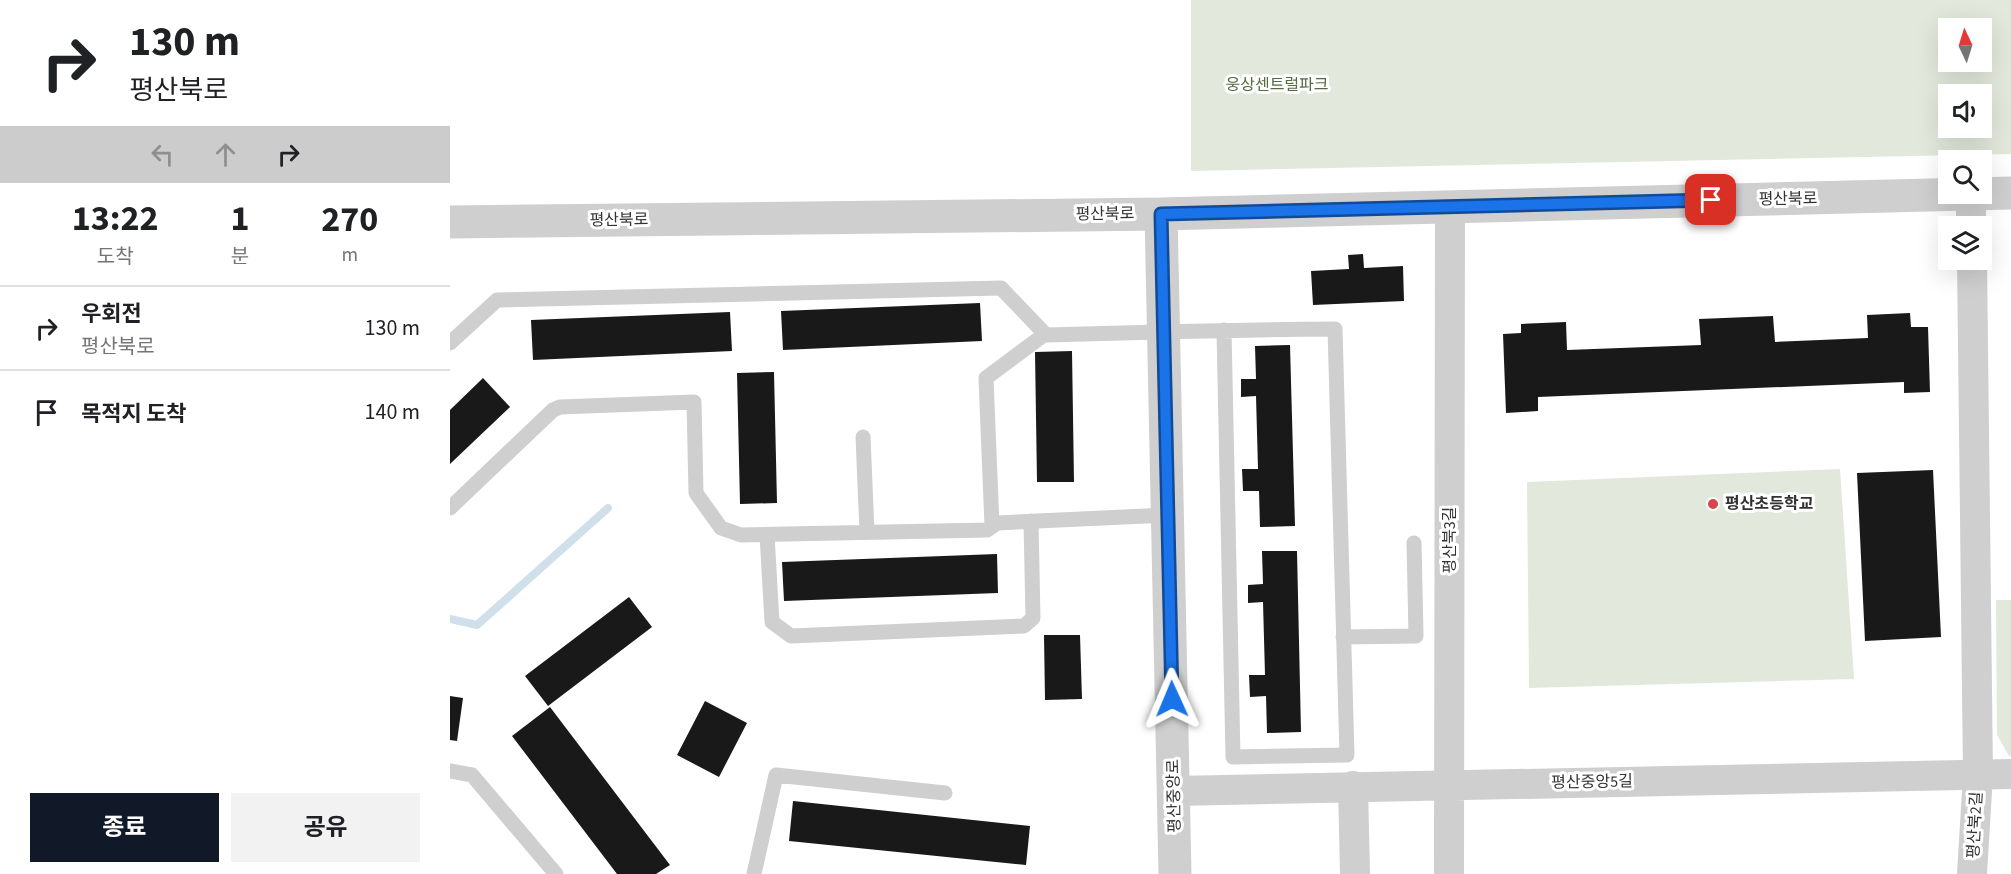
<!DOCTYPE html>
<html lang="ko">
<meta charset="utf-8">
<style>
body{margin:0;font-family:"Source Sans 3","Noto Sans KR",sans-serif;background:#f2f2f2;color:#202124;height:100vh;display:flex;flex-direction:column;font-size:22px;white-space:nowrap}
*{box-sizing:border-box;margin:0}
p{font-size:20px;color:#757577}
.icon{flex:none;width:33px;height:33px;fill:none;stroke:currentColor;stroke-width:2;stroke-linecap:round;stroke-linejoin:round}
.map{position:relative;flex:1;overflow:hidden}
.drawer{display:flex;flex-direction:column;background:#fff;width:450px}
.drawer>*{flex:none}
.banner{background:#fff;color:#202124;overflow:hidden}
.needle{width:39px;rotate:356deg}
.tools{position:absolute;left:1488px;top:18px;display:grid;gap:12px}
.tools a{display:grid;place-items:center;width:54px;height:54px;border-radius:0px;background:#fff;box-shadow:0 6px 24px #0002;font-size:30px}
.pin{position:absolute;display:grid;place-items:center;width:51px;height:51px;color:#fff;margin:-26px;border-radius:12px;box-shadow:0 3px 9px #0006}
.me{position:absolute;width:66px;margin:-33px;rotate:359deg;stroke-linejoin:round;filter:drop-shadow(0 0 4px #0008)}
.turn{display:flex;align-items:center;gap:21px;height:126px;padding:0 30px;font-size:27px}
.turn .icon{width:78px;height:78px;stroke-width:2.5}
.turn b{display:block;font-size:42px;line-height:51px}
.lanes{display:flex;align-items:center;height:57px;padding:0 30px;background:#0003;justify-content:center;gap:30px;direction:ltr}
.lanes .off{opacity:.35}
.eta{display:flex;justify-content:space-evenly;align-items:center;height:102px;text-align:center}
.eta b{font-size:36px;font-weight:700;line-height:42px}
.action{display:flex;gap:12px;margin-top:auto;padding:12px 30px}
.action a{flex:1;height:69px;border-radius:0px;background:#111827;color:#fff;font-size:24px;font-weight:700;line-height:69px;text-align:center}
.action a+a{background:#f2f2f2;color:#202124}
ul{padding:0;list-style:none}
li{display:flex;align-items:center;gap:18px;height:84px;padding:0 30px;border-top:2px solid #e0e0e0}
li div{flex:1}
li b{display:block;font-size:22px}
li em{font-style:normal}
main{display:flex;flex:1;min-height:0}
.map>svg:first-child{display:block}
.green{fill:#e2e8dc;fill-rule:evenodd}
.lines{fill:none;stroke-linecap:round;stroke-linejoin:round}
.stream{stroke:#d0e0eb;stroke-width:8}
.building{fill:#191919}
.service{stroke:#cfcfcf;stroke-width:15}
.minor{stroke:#cfcfcf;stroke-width:30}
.tertiary{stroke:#cfcfcf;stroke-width:33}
.route-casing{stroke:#114b97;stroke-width:15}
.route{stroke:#1a73e8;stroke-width:10}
.poi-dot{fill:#d8464e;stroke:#fff;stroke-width:2}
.labels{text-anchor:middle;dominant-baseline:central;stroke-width:6;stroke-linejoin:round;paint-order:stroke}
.park-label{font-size:16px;fill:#556b42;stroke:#fff}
.street-label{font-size:16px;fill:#323232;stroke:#fff}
.poi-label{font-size:16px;font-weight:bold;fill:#323232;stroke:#fff;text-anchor:start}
</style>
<main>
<section class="drawer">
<div class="banner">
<div class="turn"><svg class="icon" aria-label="right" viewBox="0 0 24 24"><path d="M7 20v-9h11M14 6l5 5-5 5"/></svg><div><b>130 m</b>평산북로</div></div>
<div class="lanes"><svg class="icon off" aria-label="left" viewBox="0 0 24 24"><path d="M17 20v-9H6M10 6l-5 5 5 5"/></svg><svg class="icon off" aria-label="ahead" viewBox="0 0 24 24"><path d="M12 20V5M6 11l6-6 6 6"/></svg><svg class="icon" aria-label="right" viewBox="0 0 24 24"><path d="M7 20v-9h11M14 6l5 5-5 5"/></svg></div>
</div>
<div class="eta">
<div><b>13:22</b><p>도착</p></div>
<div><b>1</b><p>분</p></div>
<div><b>270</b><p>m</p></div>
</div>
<ul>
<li><svg class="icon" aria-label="right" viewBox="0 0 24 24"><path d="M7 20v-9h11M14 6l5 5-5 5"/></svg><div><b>우회전</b><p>평산북로</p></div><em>130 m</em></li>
<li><svg class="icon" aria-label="arrive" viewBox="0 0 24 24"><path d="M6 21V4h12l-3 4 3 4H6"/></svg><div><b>목적지 도착</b></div><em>140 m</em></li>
</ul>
<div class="action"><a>종료</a><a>공유</a></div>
</section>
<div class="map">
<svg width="1561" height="874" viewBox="0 0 1561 874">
<rect width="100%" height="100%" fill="#fff"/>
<path class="green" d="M741,0H1561V154L741,171ZM1532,28V62H1498V28ZM1532,94V128H1498V94Z
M1390,469L1404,679L1079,688L1077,482Z
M1546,600H1561V756H1559L1547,735Z"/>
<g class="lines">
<path class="stream" d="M0,619L27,625L158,508"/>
</g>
<path class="building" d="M913,254L914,268L953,266L954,301L863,305L861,271L899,269L898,255Z
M530,303L532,341L333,350L331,311Z
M280,312L282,351L83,360L81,320Z
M1460,313L1461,327H1478L1480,392L1454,393V382L1088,397V411L1056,413L1053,334L1071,333V324L1116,322L1117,350L1251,345L1249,319L1323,316L1325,342L1418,338L1417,315Z
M840,345L845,526L810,527L809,491H793L792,469H808L806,396L791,397V379H806L805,346Z
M622,351L624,482H587L585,352Z
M324,372L327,503L290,504L287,373Z
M33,378L60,407L0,464V410Z
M1483,470L1491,637L1415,641L1407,473Z
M812,551H847L851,732L817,733L816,696L800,697L799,675H815L813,602L798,603V585L813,584Z
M547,554L548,593L334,601L332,562Z
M179,597L202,627L98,706L75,676Z
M594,635H630L632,699L595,700Z
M0,696L13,698L7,741L0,740Z
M255,701L297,723L269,777L227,755Z
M100,707L220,865L206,874H167L62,736Z
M343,801L580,826L576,865L339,841Z"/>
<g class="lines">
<path class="service" d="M0,343L47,300L551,288L596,335C692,332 788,330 885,329L897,755L783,757L774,330
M413,437L417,532
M0,508L103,410L110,407L244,402L246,493L271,528L291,535L537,530L547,523L717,515
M542,526L536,378L595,334
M317,535L322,622L341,636L574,626L583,618L581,521
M893,637L966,636L964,543
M0,771L22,775L106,874
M304,874L326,775L495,793"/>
<path class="minor" d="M1521,195V226
M1522,260L1528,775L1522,874
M903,786L905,874
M724,791L1561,774
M999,874L1000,206"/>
<path class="tertiary" d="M711,214L725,874
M0,222L711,214L1561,193"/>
</g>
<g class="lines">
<defs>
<path id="route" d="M722,699L711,214L1261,200"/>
</defs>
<use href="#route" class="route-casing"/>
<use href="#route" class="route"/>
</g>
<circle class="poi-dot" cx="1263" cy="504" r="6"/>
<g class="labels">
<g class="park-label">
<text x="827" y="85">웅상센트럴파크</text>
</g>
<g class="street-label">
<text transform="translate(1338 199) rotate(-1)">평산북로</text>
<text transform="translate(655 214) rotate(-1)">평산북로</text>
<text transform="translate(169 220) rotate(-1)">평산북로</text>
<text transform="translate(1000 540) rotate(-90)">평산북3길</text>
<text transform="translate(1142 782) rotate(-1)">평산중앙5길</text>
<text transform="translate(724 796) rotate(-91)">평산중앙로</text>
<text transform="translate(1525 825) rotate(-87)">평산북2길</text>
</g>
<g class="poi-label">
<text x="1275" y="504">평산초등학교</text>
</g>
</g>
</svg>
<div class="tools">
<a><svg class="needle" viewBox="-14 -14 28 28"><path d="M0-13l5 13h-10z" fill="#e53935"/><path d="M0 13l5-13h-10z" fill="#757577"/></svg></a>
<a><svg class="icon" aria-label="sound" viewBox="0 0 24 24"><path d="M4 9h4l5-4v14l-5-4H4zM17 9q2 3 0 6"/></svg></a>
<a><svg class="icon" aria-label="search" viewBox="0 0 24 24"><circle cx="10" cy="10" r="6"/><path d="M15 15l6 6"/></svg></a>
<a><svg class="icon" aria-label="layers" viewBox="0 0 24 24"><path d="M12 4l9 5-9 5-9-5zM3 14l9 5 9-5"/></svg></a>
</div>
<div class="pin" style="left:1261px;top:200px;background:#d93025"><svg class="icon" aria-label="arrive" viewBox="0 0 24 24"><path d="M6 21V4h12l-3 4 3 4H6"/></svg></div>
<svg class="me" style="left:722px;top:699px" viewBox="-20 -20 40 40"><path d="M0-17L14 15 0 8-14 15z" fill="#1a73e8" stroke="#fff" stroke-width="4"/></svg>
</div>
</main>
